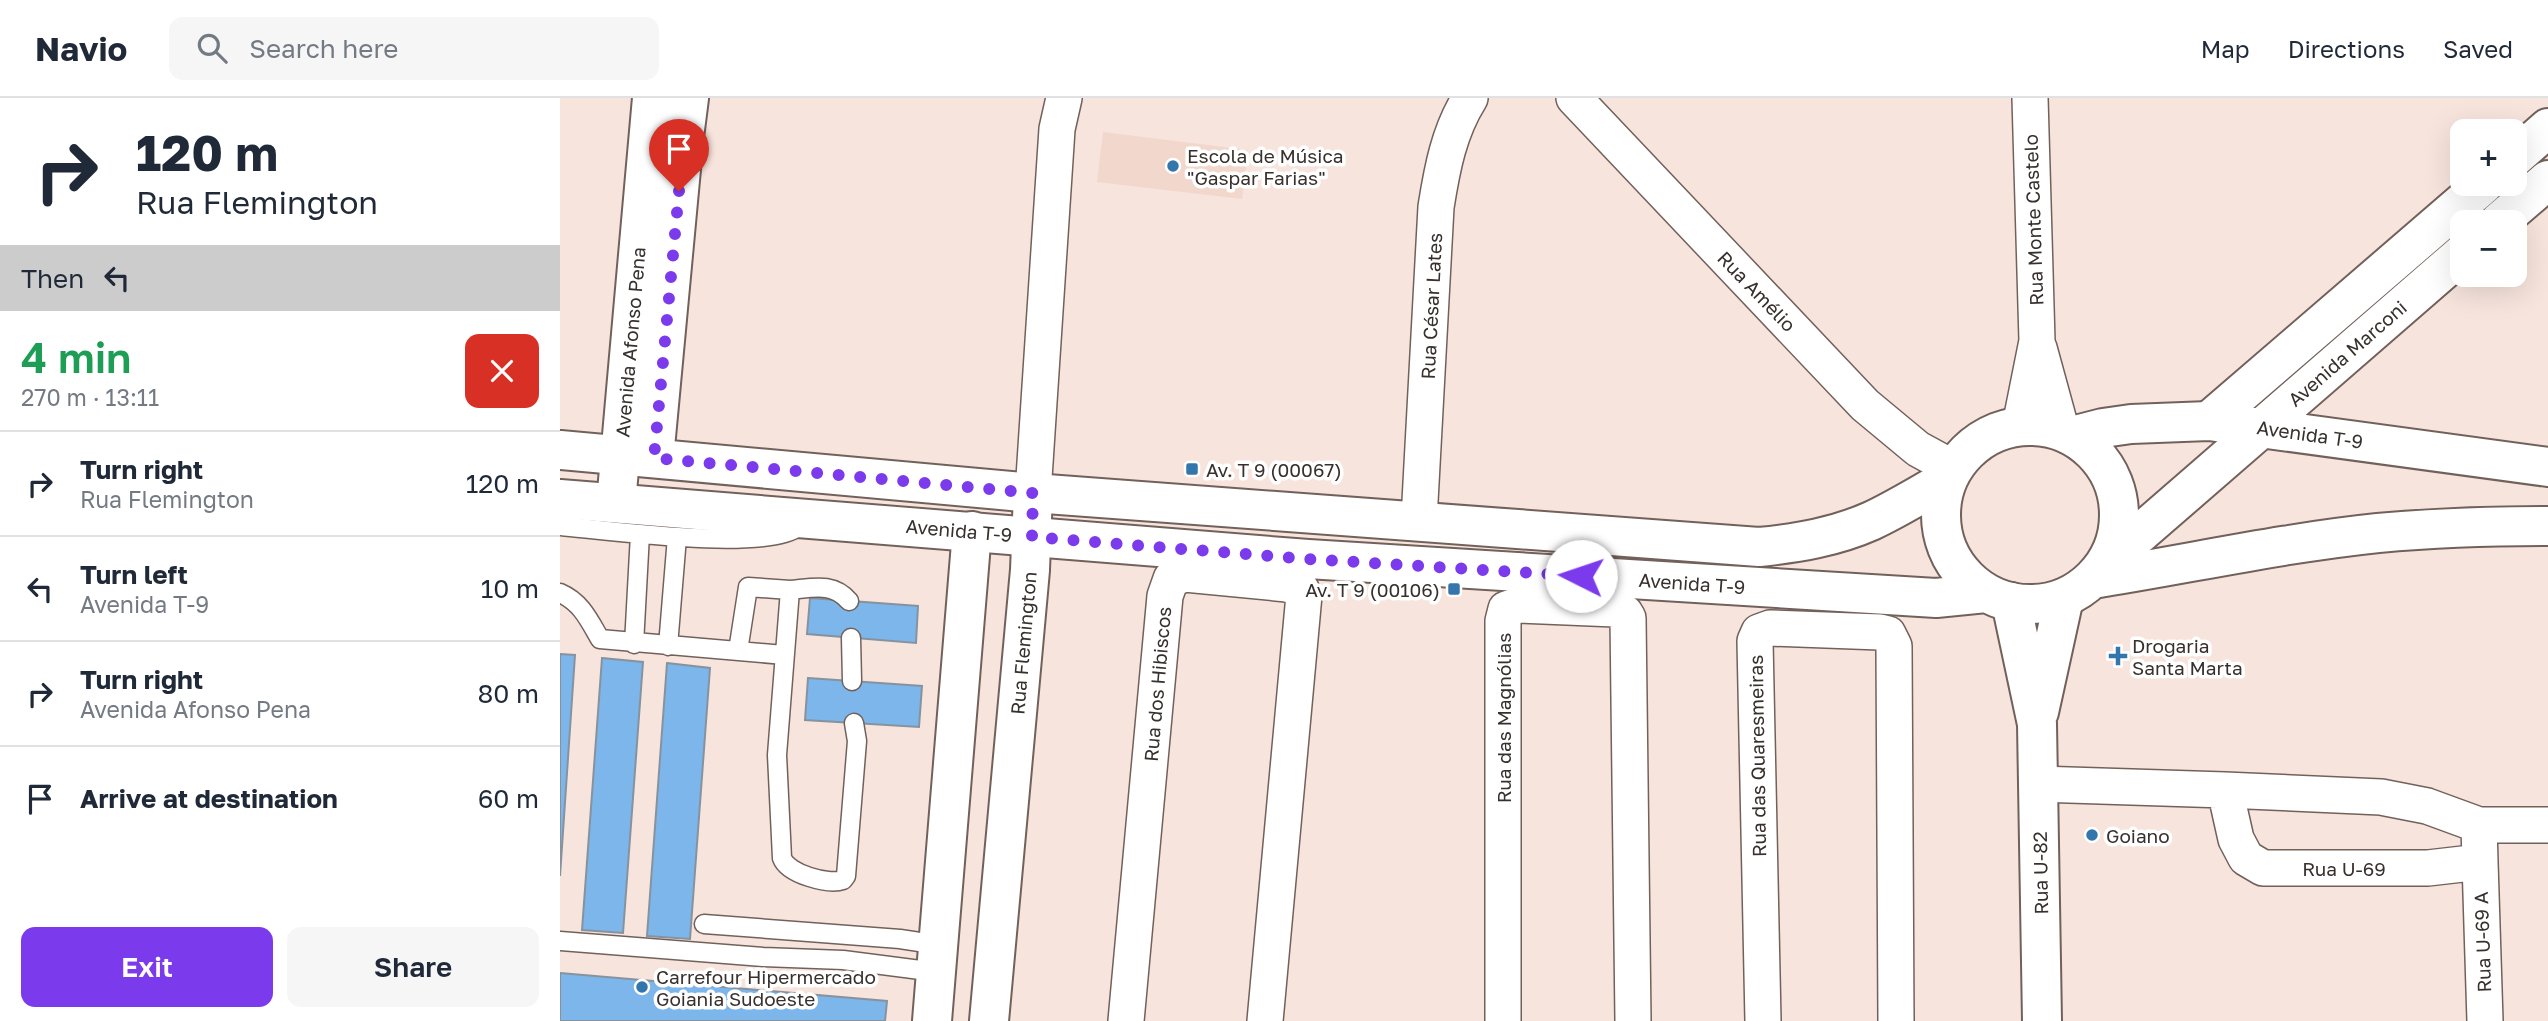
<!DOCTYPE html>
<meta charset="utf-8">
<style>
body{margin:0;font-family:"Golos Text",sans-serif;background:#f6f6f7;color:#1f2937;height:100vh;display:flex;flex-direction:column;font-size:26px;white-space:nowrap}
*{box-sizing:border-box;margin:0}
p{font-size:23px;color:#747a83}
.icon{flex:none;width:38px;height:38px;fill:none;stroke:currentColor;stroke-width:2;stroke-linecap:round;stroke-linejoin:round}
.map{position:relative;flex:1;overflow:hidden}
.panel{display:flex;flex-direction:column;background:#fff;width:560px}
.panel>*{flex:none}
.top-card{background:#fff;color:#1f2937;overflow:hidden}
.fabs{position:absolute;left:1890px;top:21px;display:grid;gap:14px}
.fabs a{display:grid;place-items:center;width:77px;height:77px;border-radius:14px;background:#fff;box-shadow:0 7px 28px #0002;font-size:35px}
.pin{position:absolute;display:grid;place-items:center;width:60px;height:60px;color:#fff;margin:-72px -30px;border-radius:50% 50% 50% 0;rotate:-45deg;box-shadow:0 0 7px #0007}
.pin .icon{rotate:45deg}
.me{position:absolute;width:77px;margin:-38px;rotate:274deg;stroke-linejoin:round;filter:drop-shadow(0 0 5px #0008)}
.turn{display:flex;align-items:center;gap:24px;height:147px;padding:0 21px;font-size:32px}
.turn .icon{width:91px;height:91px;stroke-width:2.5}
.turn b{display:block;font-size:49px;line-height:60px}
.then{display:flex;align-items:center;height:66px;padding:0 21px;background:#0003;gap:14px;font-size:26px}
.round{display:grid;place-items:center;flex:none;width:74px;height:74px;border-radius:14px;background:#f6f6f7}
.summary{display:flex;align-items:center;justify-content:space-between;height:119px;padding:0 21px}
h1{font-size:42px;font-weight:600;line-height:52px;color:#1e9e55}
.primary-button{display:flex;gap:14px;margin-top:auto;padding:14px 21px}
.primary-button a{flex:1;height:80px;border-radius:14px;background:#7c3aed;color:#fff;font-size:28px;font-weight:600;line-height:80px;text-align:center}
.primary-button a+a{background:#f6f6f7;color:#1f2937}
ul{padding:0;list-style:none}
li{display:flex;align-items:center;gap:21px;height:105px;padding:0 21px;border-top:2px solid #e0e1e3}
li div{flex:1}
li b{display:block;font-size:26px}
li em{font-style:normal}
header{display:flex;align-items:center;gap:42px;box-sizing:border-box;height:98px;padding:0 35px;background:#fff;border-bottom:2px solid #e0e1e3}
header strong{font-size:33px}
nav{display:flex;gap:38px;margin-inline-start:auto;font-size:24px}
.search{width:490px;height:63px;background:#f6f6f7;display:flex;align-items:center;gap:18px;box-sizing:border-box;padding:0 24px;border-radius:14px;color:#747a83;font-size:26px}
main{display:flex;flex:1;min-height:0}
.map>svg:first-child{display:block}
.built{fill:#f1d7cc}
.building{fill:#7cb6ea;stroke:#86939f;stroke-width:2}
.lines{fill:none;stroke-linecap:round;stroke-linejoin:round}
.lane-casing{stroke:#72615b;stroke-width:21}
.street-casing{stroke:#72615b;stroke-width:38}
.secondary-casing{stroke:#72615b;stroke-width:42}
.primary-casing{stroke:#72615b;stroke-width:42}
.lane{stroke:#fff;stroke-width:18}
.street{stroke:#fff;stroke-width:35}
.secondary{stroke:#fff;stroke-width:38}
.primary{stroke:#fff;stroke-width:38}
.route{stroke:#7c3aed;stroke-width:12;stroke-dasharray:0 21.6}
.poi-dot{fill:#3376ac;stroke:#fff;stroke-width:2.5}
.labels{text-anchor:middle;dominant-baseline:central;stroke-width:7;stroke-linejoin:round;paint-order:stroke}
.poi-label{font-size:19px;fill:#37302d;stroke:#fff;text-anchor:start}
.street-label{font-size:19px;fill:#37302d;stroke:#fff}
</style>
<header>
<strong>Navio</strong>
<div class="search"><svg class="icon" aria-label="search" viewBox="0 0 24 24"><circle cx="10" cy="10" r="6"/><path d="M15 15l6 6"/></svg>Search here</div>
<nav><a>Map</a><a>Directions</a><a>Saved</a></nav>
</header>
<main>
<section class="panel">
<div class="top-card">
<div class="turn"><svg class="icon" aria-label="right" viewBox="0 0 24 24"><path d="M7 20v-9h11M14 6l5 5-5 5"/></svg><div><b>120 m</b>Rua Flemington</div></div>
<div class="then">Then<svg class="icon" aria-label="left" viewBox="0 0 24 24"><path d="M17 20v-9H6M10 6l-5 5 5 5"/></svg></div>
</div>
<div class="summary"><div><h1>4 min</h1><p>270 m · 13:11</p></div><a class="round" style="background:#d93025;color:#fff"><svg class="icon" aria-label="close" viewBox="0 0 24 24"><path d="M6 6l12 12M18 6L6 18"/></svg></a></div>
<ul>
<li><svg class="icon" aria-label="right" viewBox="0 0 24 24"><path d="M7 20v-9h11M14 6l5 5-5 5"/></svg><div><b>Turn right</b><p>Rua Flemington</p></div><em>120 m</em></li>
<li><svg class="icon" aria-label="left" viewBox="0 0 24 24"><path d="M17 20v-9H6M10 6l-5 5 5 5"/></svg><div><b>Turn left</b><p>Avenida T-9</p></div><em>10 m</em></li>
<li><svg class="icon" aria-label="right" viewBox="0 0 24 24"><path d="M7 20v-9h11M14 6l5 5-5 5"/></svg><div><b>Turn right</b><p>Avenida Afonso Pena</p></div><em>80 m</em></li>
<li><svg class="icon" aria-label="arrive" viewBox="0 0 24 24"><path d="M6 21V4h12l-3 4 3 4H6"/></svg><div><b>Arrive at destination</b></div><em>60 m</em></li>
</ul>
<div class="primary-button"><a>Exit</a><a>Share</a></div>
</section>
<div class="map">
<svg width="1988" height="923" viewBox="0 0 1988 923">
<rect width="100%" height="100%" fill="#f7e4dd"/>
<path class="built" d="M543,34L688,52L682,101L537,84Z"/>
<path class="building" d="M250,500L358,508L356,545L247,536Z
M0,556L15,557L0,778Z
M42,560L83,564L63,835L22,832Z
M107,565L150,570L130,841L87,838Z
M248,580L362,588L359,629L245,622Z
M0,875L327,903L325,923H0Z"/>
<g class="lines">
<defs>
<path id="lane" d="M0,428C45,432 206,454 238,429
M230,492C253,490 273,484 289,503
M0,495C21,504 29,522 40,541L224,557
M291,540L292,583
M74,546L80,436
M108,548L117,439
M178,553L188,489L230,492L217,657L222,760C228,776 268,787 283,782L286,778L297,643L294,625
M144,826L340,841L379,847
M0,843L203,859L283,862L376,874"/>
<path id="street" d="M1014,0L1305,307L1358,351L1393,370
M1479,250L1502,334
M1460,328L1477,243L1470,0
M473,395L497,31L504,0
M859,422L876,109C882,71 889,33 910,0
M1478,686L1665,692
M1665,692L1821,699L1867,708L1919,727L1920,764L1868,770H1703L1686,760L1676,741Z
M1919,727H1988
M1920,764L1925,923
M566,923L605,498L611,481L625,476L727,486L741,491L744,497L705,923
M943,923V523L946,511L958,507L1055,511L1065,515L1068,520L1073,923
M1203,923L1195,543L1199,534L1210,530L1320,534L1328,536L1334,548L1336,923"/>
<path id="secondary" d="M1955,59L1988,30
M1939,124L1988,82
M1649,323L1924,86
M94,360L124,39L129,0
M56,405L92,0
M1546,465L1902,156
M1451,504L1477,626L1482,923
M1479,614L1504,500
M372,923L412,433
M429,923L470,472L473,395"/>
<path id="primary" d="M1381 417a89 89 0 1 1 178 0a89 89 0 1 1-178 0Z
M1512,338L1543,330L1571,326L1649,323L1988,369
M0,352L473,395L1199,449C1238,445 1275,439 1311,423C1337,411 1362,395 1388,381
M0,401L748,461L1376,500L1426,495
M1533,481C1628,466 1722,445 1818,435C1874,430 1931,428 1988,428"/>
</defs>
<use href="#lane" class="lane-casing"/>
<use href="#street" class="street-casing"/>
<use href="#secondary" class="secondary-casing"/>
<use href="#primary" class="primary-casing"/>
<use href="#lane" class="lane"/>
<use href="#street" class="street"/>
<use href="#secondary" class="secondary"/>
<use href="#primary" class="primary"/>
</g>
<g class="lines">
<path class="route" d="M119,93L94,360L473,395L472,439L748,461L1021,478"/>
</g>
<g class="poi-dot">
<circle cx="613" cy="68" r="7"/>
<rect x="625" y="364" width="14" height="14" rx="3.5"/>
<rect x="887" y="484" width="14" height="14" rx="3.5"/>
<path d="M1554.5 547.5h7v7h7v7h-7v7h-7v-7h-7v-7h7z"/>
<circle cx="1532" cy="737" r="7"/>
<circle cx="82" cy="889" r="7"/>
</g>
<g class="labels">
<g class="poi-label">
<text x="627" y="57">Escola de Música<tspan x="627" dy="22">"Gaspar Farias"</tspan></text>
<text x="646" y="371">Av. T 9 (00067)</text>
<text x="880" y="491" text-anchor="end">Av. T 9 (00106)</text>
<text x="1572" y="547">Drogaria<tspan x="1572" dy="22">Santa Marta</tspan></text>
<text x="1546" y="737">Goiano</text>
<text x="96" y="878">Carrefour Hipermercado<tspan x="96" dy="22">Goiania Sudoeste</tspan></text>
</g>
<g class="street-label">
<text transform="translate(1473 122) rotate(-92)">Rua Monte Castelo</text>
<text transform="translate(1197 193) rotate(46)">Rua Amélio</text>
<text transform="translate(871 208) rotate(-87)">Rua César Lates</text>
<text transform="translate(70 244) rotate(-85)">Avenida Afonso Pena</text>
<text transform="translate(1787 255) rotate(-41)">Avenida Marconi</text>
<text transform="translate(1750 336) rotate(8)">Avenida T-9</text>
<text transform="translate(399 432) rotate(5)">Avenida T-9</text>
<text transform="translate(1132 485) rotate(4)">Avenida T-9</text>
<text transform="translate(463 545) rotate(-85)">Rua Flemington</text>
<text transform="translate(597 586) rotate(-85)">Rua dos Hibiscos</text>
<text transform="translate(943 620) rotate(-90)">Rua das Magnólias</text>
<text transform="translate(1197 658) rotate(-91)">Rua das Quaresmeiras</text>
<text x="1784" y="770">Rua U-69</text>
<text transform="translate(1480 775) rotate(-91)">Rua U-82</text>
<text transform="translate(1922 844) rotate(-92)">Rua U-69 A</text>
</g>
</g>
</svg>
<div class="fabs">
<a>+</a>
<a>−</a>
</div>
<div class="pin" style="left:119px;top:93px;background:#d93025"><svg class="icon" aria-label="arrive" viewBox="0 0 24 24"><path d="M6 21V4h12l-3 4 3 4H6"/></svg></div>
<svg class="me" style="left:1021px;top:478px" viewBox="-20 -20 40 40"><circle r="19" fill="#fff"/><path d="M0-13L10 11 0 6-10 11z" fill="#7c3aed"/></svg>
</div>
</main>
